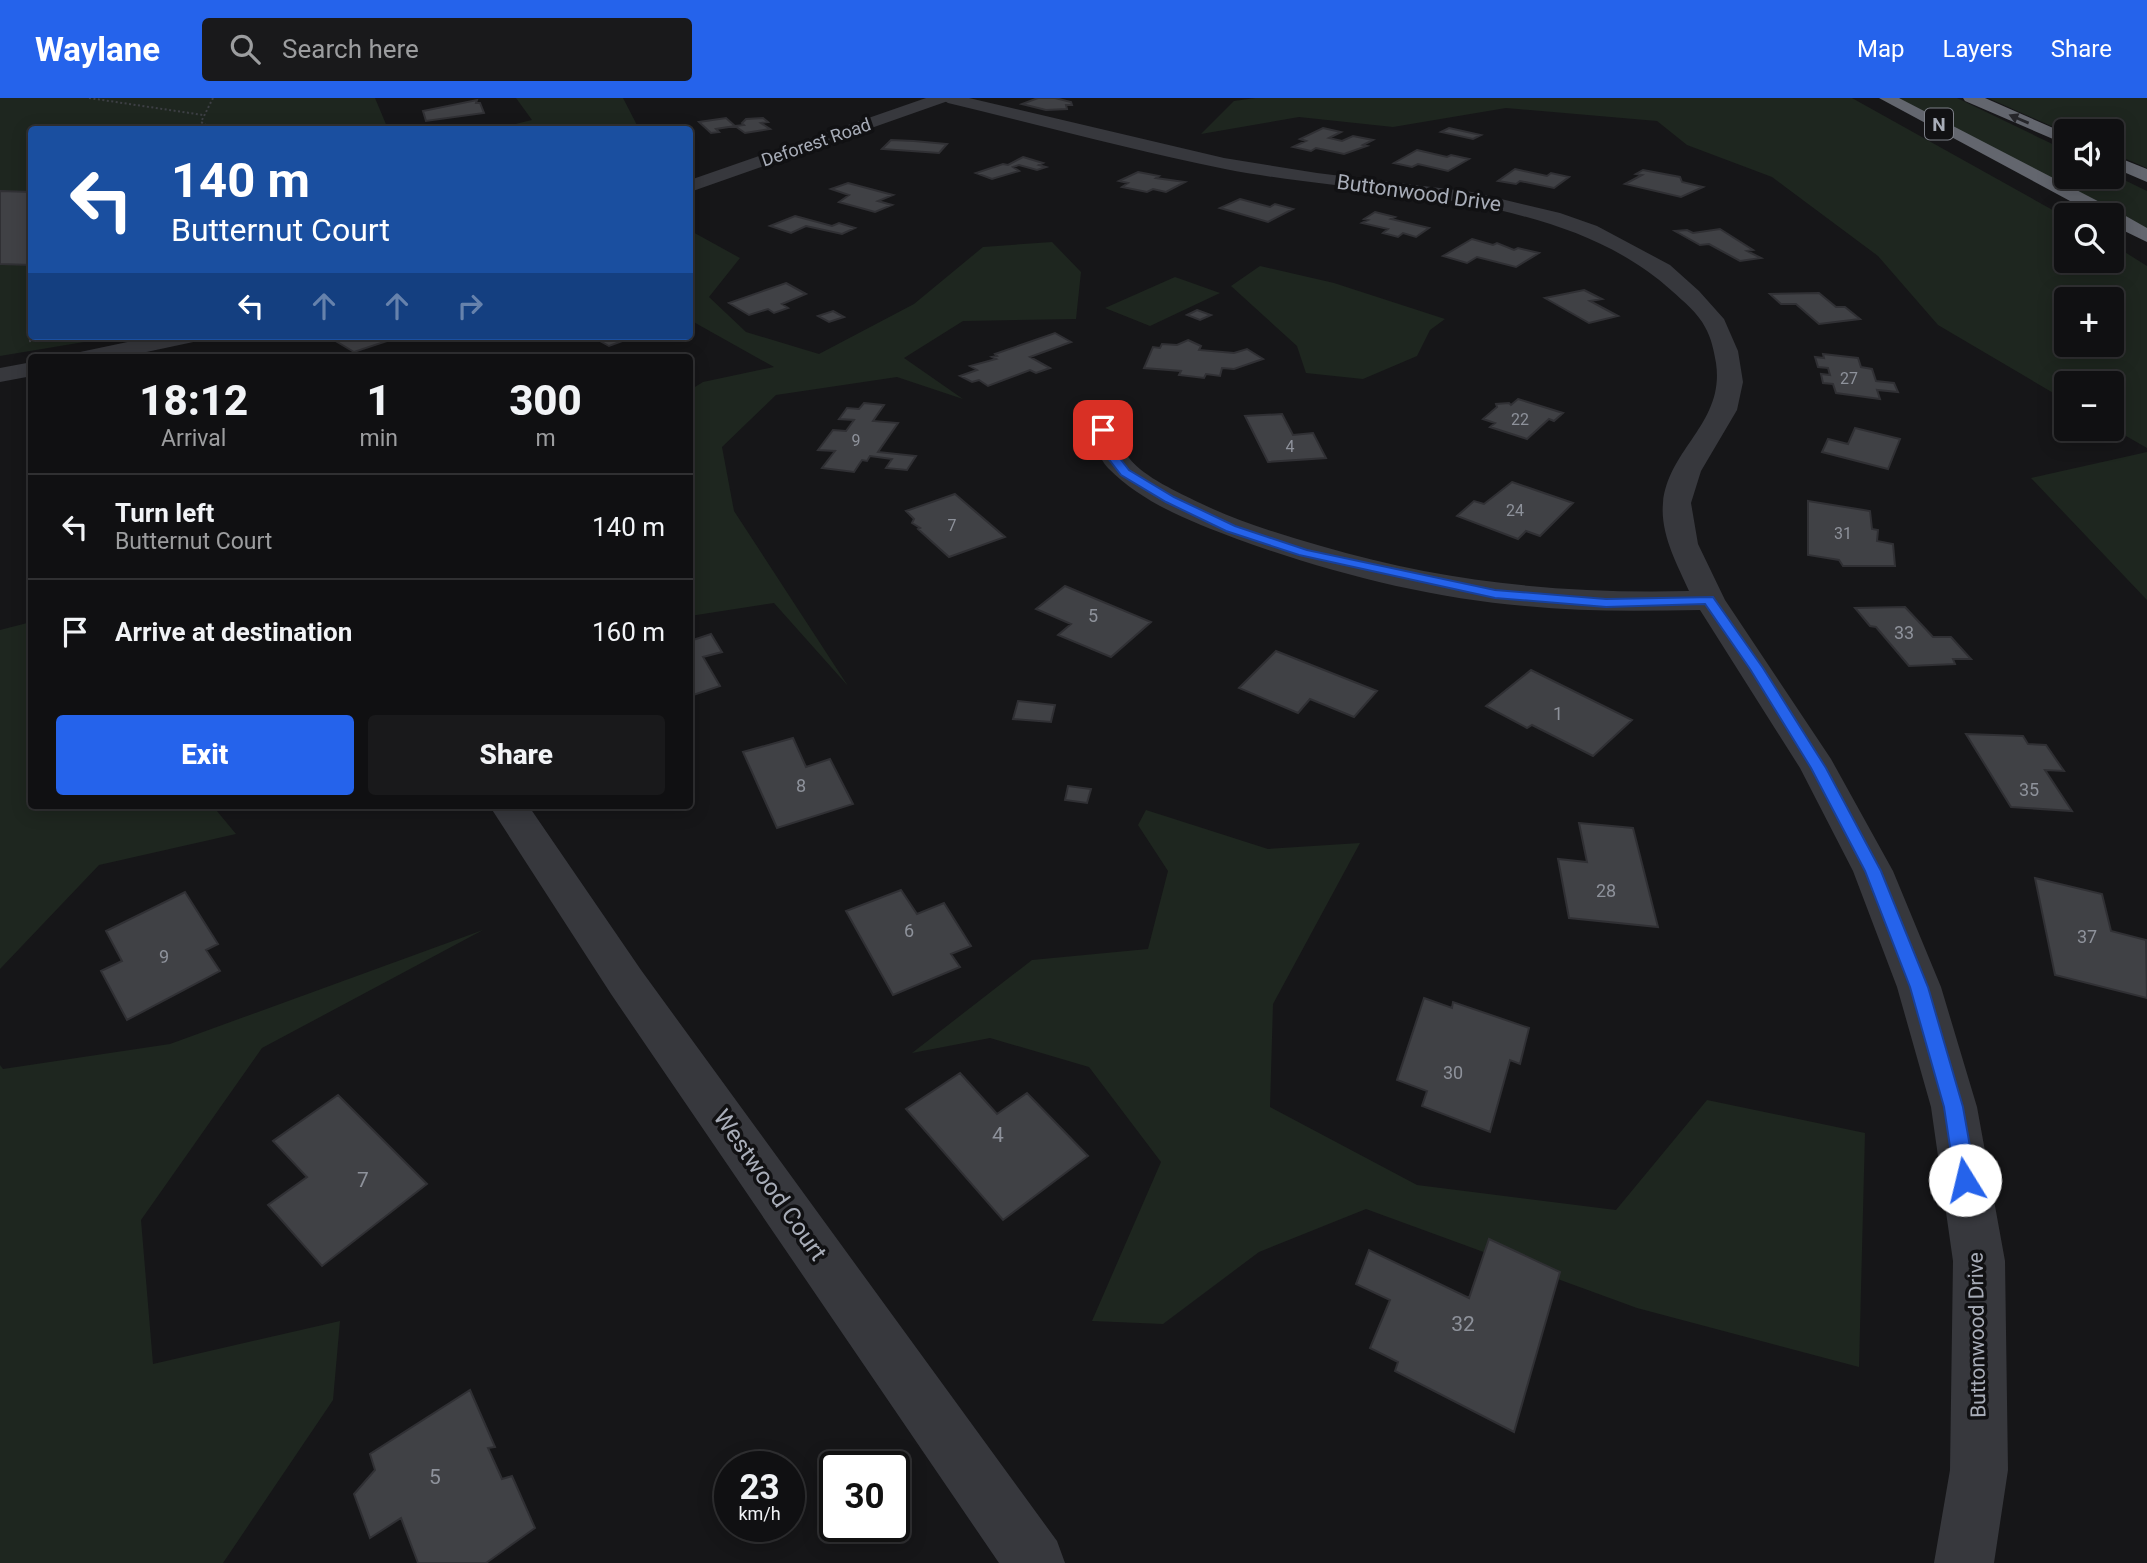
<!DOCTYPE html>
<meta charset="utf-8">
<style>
body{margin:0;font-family:Roboto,sans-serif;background:#19191b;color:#f1f3f6;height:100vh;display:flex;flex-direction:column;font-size:26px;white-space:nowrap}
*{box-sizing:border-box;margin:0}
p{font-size:23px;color:#9c9d9f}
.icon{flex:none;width:38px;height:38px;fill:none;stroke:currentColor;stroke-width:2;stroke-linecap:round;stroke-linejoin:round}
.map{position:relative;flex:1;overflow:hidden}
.panel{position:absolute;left:28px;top:256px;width:665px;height:455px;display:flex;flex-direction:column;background:#101012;border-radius:7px;box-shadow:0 4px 18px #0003,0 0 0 2px #303032}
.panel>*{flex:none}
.guide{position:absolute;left:28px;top:28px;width:665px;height:214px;border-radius:7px;box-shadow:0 4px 18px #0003,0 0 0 2px #303032;background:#1a4fa0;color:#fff;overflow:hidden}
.tools{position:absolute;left:2054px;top:21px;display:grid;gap:14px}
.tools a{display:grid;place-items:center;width:70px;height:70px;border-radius:7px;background:#101012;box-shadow:0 4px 18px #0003,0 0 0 2px #303032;font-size:35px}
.speed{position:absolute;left:714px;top:1353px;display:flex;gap:14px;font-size:35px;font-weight:700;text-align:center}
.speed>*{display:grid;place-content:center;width:91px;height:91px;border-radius:50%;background:#101012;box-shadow:0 4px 18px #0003,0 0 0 2px #303032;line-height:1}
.speed small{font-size:18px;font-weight:400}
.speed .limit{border:4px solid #111;border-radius:10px;background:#fff;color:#111}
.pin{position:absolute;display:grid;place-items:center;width:60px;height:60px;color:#fff;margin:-30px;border-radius:14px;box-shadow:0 4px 10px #0006}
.me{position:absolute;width:77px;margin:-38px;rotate:351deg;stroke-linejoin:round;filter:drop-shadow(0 0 5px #0008)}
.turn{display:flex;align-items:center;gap:24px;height:147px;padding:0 28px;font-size:32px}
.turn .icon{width:91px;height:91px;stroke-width:2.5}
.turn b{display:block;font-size:49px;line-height:60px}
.lanes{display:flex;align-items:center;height:66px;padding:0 28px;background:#0003;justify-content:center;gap:35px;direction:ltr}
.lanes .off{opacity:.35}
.eta{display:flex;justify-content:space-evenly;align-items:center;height:119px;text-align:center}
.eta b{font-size:42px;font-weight:800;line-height:49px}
.cta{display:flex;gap:14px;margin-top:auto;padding:14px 28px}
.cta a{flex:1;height:80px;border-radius:7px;background:#2563eb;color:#fff;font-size:28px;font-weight:800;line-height:80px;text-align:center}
.cta a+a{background:#19191b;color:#f1f3f6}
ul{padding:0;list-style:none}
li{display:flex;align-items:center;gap:21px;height:105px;padding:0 28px;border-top:2px solid #303032}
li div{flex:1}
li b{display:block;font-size:26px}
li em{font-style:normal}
header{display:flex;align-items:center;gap:42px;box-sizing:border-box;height:98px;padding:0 35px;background:#2563eb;color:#fff}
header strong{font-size:33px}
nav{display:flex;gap:38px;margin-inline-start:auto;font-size:24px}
.search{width:490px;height:63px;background:#19191b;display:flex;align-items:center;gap:18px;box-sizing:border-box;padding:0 24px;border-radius:7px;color:#9c9d9f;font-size:26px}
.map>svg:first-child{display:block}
.green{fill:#1e261f;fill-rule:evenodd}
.building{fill:#404145;stroke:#303034;stroke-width:2}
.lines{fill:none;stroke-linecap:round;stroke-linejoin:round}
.path-far1{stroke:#3d3f44;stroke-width:2;stroke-dasharray:2 2.5;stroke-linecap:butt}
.path{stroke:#3d3f44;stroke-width:2.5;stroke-dasharray:2 3.5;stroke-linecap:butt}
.minor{fill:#37383d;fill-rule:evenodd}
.tertiary{fill:#37383d;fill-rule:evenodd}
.motorway{fill:#63666e;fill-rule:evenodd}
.oneway{fill:#26262a}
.route{fill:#2563eb;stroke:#184099;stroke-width:2}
.labels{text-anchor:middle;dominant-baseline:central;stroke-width:7;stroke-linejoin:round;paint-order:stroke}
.far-number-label{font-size:16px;fill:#8e929b}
.far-street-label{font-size:18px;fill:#a8adb8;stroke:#111113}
.number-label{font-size:18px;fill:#8e929b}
.shield{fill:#111113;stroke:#7b7e86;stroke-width:2}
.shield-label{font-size:19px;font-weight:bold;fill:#a8adb8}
.street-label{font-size:21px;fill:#a8adb8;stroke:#111113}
.near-number-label{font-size:21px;fill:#8e929b}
.near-street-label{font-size:24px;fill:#a8adb8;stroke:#111113}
</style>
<header>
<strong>Waylane</strong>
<div class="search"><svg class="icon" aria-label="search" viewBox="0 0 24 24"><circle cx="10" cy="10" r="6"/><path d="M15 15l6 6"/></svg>Search here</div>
<nav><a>Map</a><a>Layers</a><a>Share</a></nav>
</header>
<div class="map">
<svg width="2147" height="1465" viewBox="0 0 2147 1465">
<rect width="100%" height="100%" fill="#161618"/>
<path class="green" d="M0,0H375L388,31L32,32V238H120L0,258Z
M516,0H623L639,31H494L532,22Z
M1255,0H1852L2067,120V163H2112V146L2147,168V350L2112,330V285H2067V303L1938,227L1878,158L1772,79L1687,47L1657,23L1506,10L1393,29L1299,19L1201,36L1234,3ZM2067,201H2112V247H2067Z
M1892,0H1957L2067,53V79H2112V76L2147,93V132Z
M1988,0H2147V70L2112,55V33L2067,35Z
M691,133L740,160L709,199L746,234L819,256L914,206L983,149L1052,144L1081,174L1076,221L963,223L904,260L963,301L897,279L776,297L722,349L734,413L848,588L774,505L690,518V292L703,284L774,269L690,222Z
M1260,168L1334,185L1445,221L1430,232L1417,258L1363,281L1306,275L1297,248L1231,188Z
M1175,179L1220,195L1150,228L1105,210Z
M2147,354V502L2031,380Z
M31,524L32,707H212L236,736L99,767L0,871V532Z
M1146,712L1268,751L1360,745L1273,906L1270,1009L1417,1087L1616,1112L1707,1002L1865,1035L1859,1269L1637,1210L1366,1111L1259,1154L1163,1226L1092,1223L1161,1064L1089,969L990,940L912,955L1032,862L1148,851L1168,773L1138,727Z
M483,832L262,950L141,1122L153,1266L340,1223L333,1302L223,1465H0V967L3,971L170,946Z"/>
<path class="building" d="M1055,0L1071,4L1072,7H1066L1067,11L1046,12L1022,6L1038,0Z
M477,2L476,5H480L484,15L426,23L423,13Z
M726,20L735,28L716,31L719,34L711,35L699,24Z
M763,20L768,24L761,25L770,31L745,35L735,28L744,27L742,25L746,21Z
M1323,30L1341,34L1329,40L1342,43L1353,38L1373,42L1363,47L1367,48L1344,56L1316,50L1311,53L1293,49L1306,43L1300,41Z
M1449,30L1481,37L1473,41L1441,34Z
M891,42L914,43L947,46L939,55L882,51Z
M1417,52L1447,59L1451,57L1469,61L1448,73L1418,66L1412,69L1394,65Z
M1023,59L1043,65L1039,67L1046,69L1037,72L1019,67L1013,69L1019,73L992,81L976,75L1003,66L1008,67Z
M1515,71L1547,78L1551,75L1569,79L1554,90L1520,83L1516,86L1498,83Z
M1643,72L1680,79L1682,84L1703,89L1681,99L1625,86L1642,77L1636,76Z
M1138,74L1159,78L1156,80L1185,84L1166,94L1153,91L1147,94L1122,89L1128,85L1119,83Z
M848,85L893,97L878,103L892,107L875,114L839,104L849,97L831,91Z
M0,93L32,94V167L0,166Z
M1240,101L1270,109L1275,106L1293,111L1268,124L1220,110Z
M1375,114L1395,119L1391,121L1429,130L1416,139L1403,135L1398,139L1383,135L1388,131L1362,125L1368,122L1364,121Z
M795,118L832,128L839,125L855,130L842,136L806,128L791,135L770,128Z
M1720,131L1753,152L1747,153L1761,160L1740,163L1709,146L1700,147L1675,133L1687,132L1693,135Z
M1472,141L1493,147L1497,145L1514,152L1518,150L1539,155L1516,169L1477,159L1467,165L1443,158Z
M786,185L806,196L782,206L788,210L774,215L768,211L749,217L729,205Z
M1584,192L1602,201L1590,203L1618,218L1589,225L1545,200Z
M1819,195L1836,209H1845L1860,221L1819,226L1796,206H1781L1770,196Z
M1197,212L1211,217L1200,222L1187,217Z
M833,213L844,219L829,224L818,218Z
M1055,235L1071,244L1030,259L1050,270L1036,275L1030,272L988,288L979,282L972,284L960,278L977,272L970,268L996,261L992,259L997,258L995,256Z
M346,238H402L354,254L334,242Z
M591,238H636L609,248Z
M1188,242L1201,248L1199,252L1234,255L1247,251L1263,261L1234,271L1222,270L1220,278L1206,276L1204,280L1179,277L1181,273L1144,270L1153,249L1160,250L1162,246L1177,247Z
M1823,256L1858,260L1861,269L1872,271L1876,283L1894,285L1898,294L1877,292L1880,301L1836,295L1833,286L1823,285L1821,276L1830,277L1828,270L1818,269L1815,259L1824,260Z
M1518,301L1563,315L1554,323L1549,321L1527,341L1490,329L1495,325L1483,321L1497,309L1496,306L1509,305L1511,307Z
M864,305L884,307L873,323L898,325L878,354L916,358L907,372L886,370L892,361L870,358L867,363L862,362L854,374L822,370L835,353L818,352L833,332L846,333L854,322L839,321L847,310L859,311Z
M1282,316L1293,337L1313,335L1326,360L1268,364L1245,318Z
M1855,330L1900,341L1888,371L1822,354L1828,341L1848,346Z
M1512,384L1573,405L1540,438L1526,433L1518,441L1457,418L1474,403L1484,406Z
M955,396L1005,439L949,459L918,431L920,430L912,425L914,421L906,413Z
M1808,403L1870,413L1872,431L1878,432L1877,443L1893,446L1895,468H1843L1839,462L1808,457Z
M1065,488L1151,524L1111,559L1058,537L1071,526L1036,511Z
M1905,509L1933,539H1951L1971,561H1953L1955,566L1909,568L1876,529L1870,528L1855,510Z
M690,536L693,542L711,536L722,554L703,559L720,588L690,598Z
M1276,553L1377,593L1354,619L1310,601L1298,615L1239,590Z
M1531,572L1632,622L1593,658L1532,627L1527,630L1486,608Z
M1018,603L1055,607L1051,624L1013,621Z
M1966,636L2023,638L2028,646L2046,647L2064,673L2045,672L2072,713L2011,709Z
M793,640L806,669L830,661L853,706L777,730L743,654Z
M1068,688L1091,691L1087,705L1065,702Z
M1579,725L1633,730L1658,829L1569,820L1558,761L1587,764Z
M2035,780L2102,796L2111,833L2146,842L2147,900L2055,877Z
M901,792L917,816L944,805L971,848L951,856L960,869L893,897L846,813Z
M185,794L218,846L206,852L220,873L127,922L101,873L122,863L106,833Z
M1424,900L1452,910L1453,904L1529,930L1520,966L1510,962L1490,1034L1422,1008L1427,993L1397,982Z
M960,975L997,1016L1027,995L1088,1058L1003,1122L906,1011Z
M338,997L427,1086L322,1168L268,1107L307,1079L273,1043Z
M1489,1141L1560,1174L1514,1334L1395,1273L1398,1264L1370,1250L1390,1202L1356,1186L1369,1152L1469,1200Z
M470,1292L495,1349L488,1350L502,1381L512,1378L535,1430L486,1465H418L401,1420L370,1440L354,1396L375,1372L370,1356Z"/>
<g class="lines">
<path class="path-far1" d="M89,0L203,17
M213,0L201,24L214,32"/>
<path class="path" d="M29,243L60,238"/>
<path class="minor" d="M940,0H969L1224,60L1317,75L1472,94L1560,115L1597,128L1670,167L1699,193L1724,221L1738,253L1743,284L1737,312L1701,373L1691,405L1698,446L1725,502L1831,661L1893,773L1941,889L1977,1009L2005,1163L2008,1372L1994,1465H1934L1950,1372L1953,1163L1931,1009L1897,889L1853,773L1800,670L1700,512C1641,513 1583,514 1525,508C1428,500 1328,474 1237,441C1192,424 1142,405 1108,370C1099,361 1095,344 1090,332L1094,326L1103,324L1112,326C1119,336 1121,351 1129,360C1145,380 1178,394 1200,405C1239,424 1280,436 1321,448C1444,484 1561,496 1689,493C1677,466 1660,436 1663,405C1668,351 1725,325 1716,265C1714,253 1711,239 1705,229C1698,215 1683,203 1672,193C1560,91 1367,99 1225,71C1132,52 1040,27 948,5Z
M489,707H528L641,872L1057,1443L1065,1465H999L611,896Z"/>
<path class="tertiary" d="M926,0H950L948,3L690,94V82Z
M156,238H202L198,243L123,259H76L80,254Z
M32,264V278L0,284V270Z"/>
<path class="motorway" d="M1879,0H1899L2117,113L2147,130V144L2112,127V117H2096Z
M1963,0H1985L2067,36V47L1965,3Z
M2112,57L2147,71V84L2112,69Z"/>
</g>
<defs><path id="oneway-solid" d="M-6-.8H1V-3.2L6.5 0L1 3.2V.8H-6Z" transform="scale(1.75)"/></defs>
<use class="oneway" href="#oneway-solid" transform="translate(2019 21) rotate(-157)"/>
<path class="route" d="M1099,329H1107L1108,345L1129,372L1174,399L1235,428L1307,452L1495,492L1606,501L1713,499L1763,570L1826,670L1881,773L1928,889L1963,1009L1976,1082L1973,1089L1965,1091L1958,1089L1955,1082L1944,1009L1910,889L1865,773L1811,670L1750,571L1705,506L1606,509L1495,500L1299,457L1226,433L1166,404L1121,377L1097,346Z"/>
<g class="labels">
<g class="far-number-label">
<text x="1849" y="280">27</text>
<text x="1520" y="321">22</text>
<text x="856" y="342">9</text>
<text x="1290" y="348">4</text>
<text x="1515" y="412">24</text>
<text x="952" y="427">7</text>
<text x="1843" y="435">31</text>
</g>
<g class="far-street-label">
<text transform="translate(816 44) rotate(-19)">Deforest Road</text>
</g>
<g class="number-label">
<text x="1093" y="517">5</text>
<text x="1904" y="534">33</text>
<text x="1558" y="615">1</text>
<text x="801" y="687">8</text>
<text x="2029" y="691">35</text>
<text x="1606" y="792">28</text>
<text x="909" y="832">6</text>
<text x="2087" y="838">37</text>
<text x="164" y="858">9</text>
<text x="1453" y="974">30</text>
</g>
<rect class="shield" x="1925" y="10.5" width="28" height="31" rx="5"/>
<g class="shield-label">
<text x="1939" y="26">N</text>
</g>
<g class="street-label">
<text transform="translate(1419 95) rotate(8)">Buttonwood Drive</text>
<text transform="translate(1977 1237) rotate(-91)">Buttonwood Drive</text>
</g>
<g class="near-number-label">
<text x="998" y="1037">4</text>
<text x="363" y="1082">7</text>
<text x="1463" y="1226">32</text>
<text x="435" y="1379">5</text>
</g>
<g class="near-street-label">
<text transform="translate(770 1087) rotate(55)">Westwood Court</text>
</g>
</g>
</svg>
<div class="tools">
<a><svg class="icon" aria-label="sound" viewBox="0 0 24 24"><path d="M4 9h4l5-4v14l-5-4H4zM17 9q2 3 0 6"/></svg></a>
<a><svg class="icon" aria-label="search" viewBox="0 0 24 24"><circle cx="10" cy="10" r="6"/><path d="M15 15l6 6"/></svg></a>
<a>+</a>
<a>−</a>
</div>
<div class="speed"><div>23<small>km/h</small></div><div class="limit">30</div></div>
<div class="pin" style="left:1103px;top:332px;background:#d93025"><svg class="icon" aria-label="arrive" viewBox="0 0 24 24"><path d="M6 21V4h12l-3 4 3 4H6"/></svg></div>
<svg class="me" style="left:1965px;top:1082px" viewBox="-20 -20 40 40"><circle r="19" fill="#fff"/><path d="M0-13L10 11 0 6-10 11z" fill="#2563eb"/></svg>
<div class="guide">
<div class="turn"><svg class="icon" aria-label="left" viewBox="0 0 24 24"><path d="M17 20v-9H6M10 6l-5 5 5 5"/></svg><div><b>140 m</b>Butternut Court</div></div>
<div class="lanes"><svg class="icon" aria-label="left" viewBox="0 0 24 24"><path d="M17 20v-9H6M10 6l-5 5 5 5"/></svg><svg class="icon off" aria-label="ahead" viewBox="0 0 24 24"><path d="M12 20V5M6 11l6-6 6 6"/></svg><svg class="icon off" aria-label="ahead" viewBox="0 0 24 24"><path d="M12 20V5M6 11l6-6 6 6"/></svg><svg class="icon off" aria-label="right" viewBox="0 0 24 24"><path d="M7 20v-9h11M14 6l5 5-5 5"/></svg></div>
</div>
<section class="panel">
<div class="eta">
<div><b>18:12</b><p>Arrival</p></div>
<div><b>1</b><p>min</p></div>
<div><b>300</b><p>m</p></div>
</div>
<ul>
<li><svg class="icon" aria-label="left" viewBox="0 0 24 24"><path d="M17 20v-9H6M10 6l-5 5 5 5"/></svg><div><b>Turn left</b><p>Butternut Court</p></div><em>140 m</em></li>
<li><svg class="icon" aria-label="arrive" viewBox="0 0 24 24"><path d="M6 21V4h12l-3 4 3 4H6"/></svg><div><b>Arrive at destination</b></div><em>160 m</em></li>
</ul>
<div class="cta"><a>Exit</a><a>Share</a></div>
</section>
</div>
